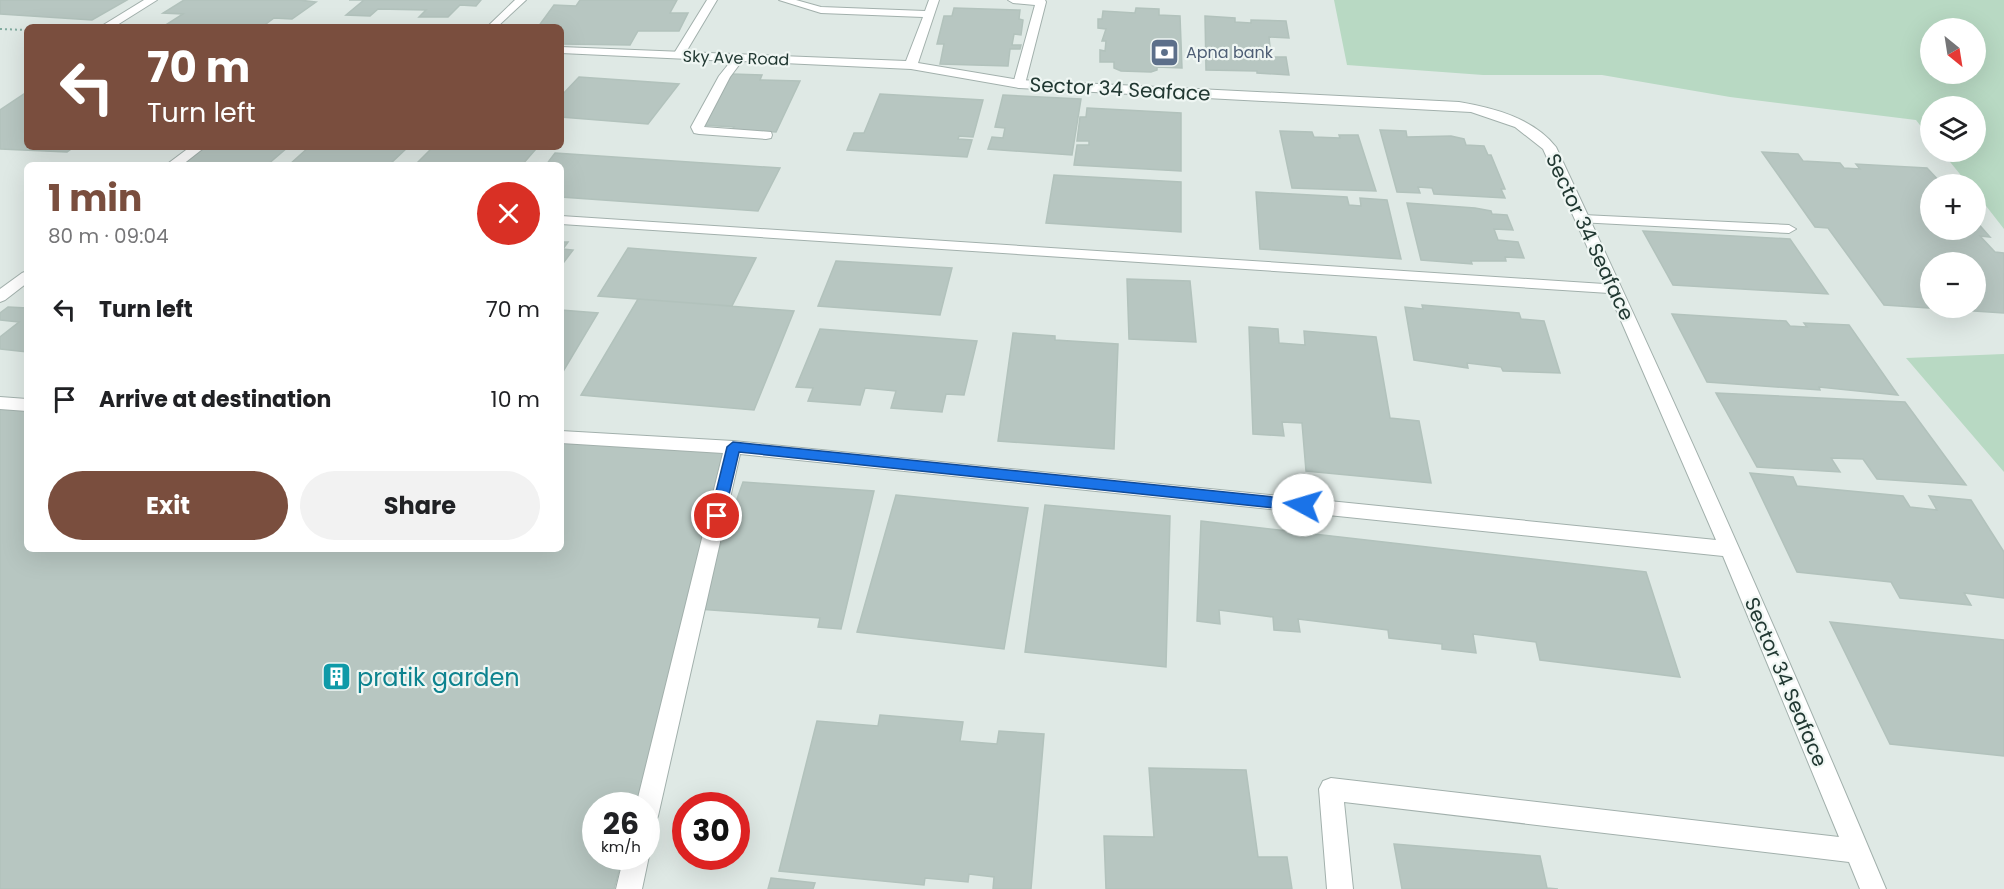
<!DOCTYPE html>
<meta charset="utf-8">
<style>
body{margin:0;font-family:Poppins,sans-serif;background:#f2f2f2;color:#202124;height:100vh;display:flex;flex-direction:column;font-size:22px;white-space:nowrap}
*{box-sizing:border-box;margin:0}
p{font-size:20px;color:#757577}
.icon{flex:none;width:33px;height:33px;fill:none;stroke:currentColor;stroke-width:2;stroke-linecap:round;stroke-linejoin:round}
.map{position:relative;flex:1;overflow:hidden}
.details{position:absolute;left:24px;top:162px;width:540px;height:390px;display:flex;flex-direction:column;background:#fff;border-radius:9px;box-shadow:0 6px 24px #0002}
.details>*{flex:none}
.hud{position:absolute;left:24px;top:24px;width:540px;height:126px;border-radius:9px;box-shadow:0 6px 24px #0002;background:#7a4e3e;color:#fff;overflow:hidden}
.needle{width:39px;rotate:150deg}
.buttons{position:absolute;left:1920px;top:18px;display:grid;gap:12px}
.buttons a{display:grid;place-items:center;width:66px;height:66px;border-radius:50%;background:#fff;box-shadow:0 6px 24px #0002;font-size:30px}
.speed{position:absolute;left:582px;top:792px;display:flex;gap:12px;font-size:30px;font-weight:700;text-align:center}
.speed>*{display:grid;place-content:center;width:78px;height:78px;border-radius:50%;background:#fff;box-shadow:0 6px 24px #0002;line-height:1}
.speed small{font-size:15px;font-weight:400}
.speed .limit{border:9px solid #d22;background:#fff;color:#111}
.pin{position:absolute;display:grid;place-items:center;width:51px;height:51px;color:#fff;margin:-26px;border:3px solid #fff;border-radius:50%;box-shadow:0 2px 6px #0007}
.me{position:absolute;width:66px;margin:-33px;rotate:276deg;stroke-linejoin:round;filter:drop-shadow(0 0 4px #0008)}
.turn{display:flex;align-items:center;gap:21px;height:126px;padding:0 24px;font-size:27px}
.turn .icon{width:78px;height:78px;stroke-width:2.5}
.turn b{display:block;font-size:42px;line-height:51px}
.round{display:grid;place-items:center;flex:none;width:63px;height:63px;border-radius:32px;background:#f2f2f2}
.head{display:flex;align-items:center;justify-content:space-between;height:102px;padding:0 24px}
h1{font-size:36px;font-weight:700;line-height:45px;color:#7a4e3e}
.cta{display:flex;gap:12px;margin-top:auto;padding:12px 24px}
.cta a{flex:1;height:69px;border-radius:36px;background:#7a4e3e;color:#fff;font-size:24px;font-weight:700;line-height:69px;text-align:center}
.cta a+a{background:#f2f2f2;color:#202124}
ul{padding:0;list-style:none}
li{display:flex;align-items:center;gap:18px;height:90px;padding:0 24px}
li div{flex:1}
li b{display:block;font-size:22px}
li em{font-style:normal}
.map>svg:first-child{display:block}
.green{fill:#b8d9c3;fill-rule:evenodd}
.building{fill:#b7c6c1;stroke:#b2c2bc;stroke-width:1.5;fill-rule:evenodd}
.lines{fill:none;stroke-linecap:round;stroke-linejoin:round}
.lane-casing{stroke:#a2b0ac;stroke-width:2}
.street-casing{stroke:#a2b0ac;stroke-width:2}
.path{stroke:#81ab9f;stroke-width:2;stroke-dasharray:2 3;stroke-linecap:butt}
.lane{fill:#fff;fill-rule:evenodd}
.street{fill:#fff;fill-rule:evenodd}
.route{fill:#1a73e8;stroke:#114b97;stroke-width:1.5}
.labels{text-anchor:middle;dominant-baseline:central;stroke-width:4.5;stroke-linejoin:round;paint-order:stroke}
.far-service-label{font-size:16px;fill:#4e5e75;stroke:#eff6f3;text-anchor:start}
.far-street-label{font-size:16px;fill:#213832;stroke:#eff6f3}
.street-label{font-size:20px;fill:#213832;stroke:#eff6f3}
.near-culture-label{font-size:24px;fill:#0d838f;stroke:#eff6f3;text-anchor:start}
</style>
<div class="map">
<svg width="2004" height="889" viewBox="0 0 2004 889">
<rect width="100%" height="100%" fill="#dfe9e5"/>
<path class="green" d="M1334,0H2004V229L1976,193V184H1968L1942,152H1976V106H1930V138L1916,120L1730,97L1602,75H1483L1347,65ZM1930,28H1976V74H1930Z
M2004,354V472L1906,358Z"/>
<path class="building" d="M0,0H127L92,20L0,14Z
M184,0H299L316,2L292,19L274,18L262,27L164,26L183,14L163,13Z
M349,0H481L476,6L460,5L448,17H419L426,10L378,9L370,16L346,15L364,0Z
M580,0H677L670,13H688L679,31H638L630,45L561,44V27H538L554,5L576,6Z
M954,8L1020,10L1019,19L1023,20L1021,35L1014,34L1012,45H1021L1020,49H1010L1008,66L940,64L944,44H937L944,16H952Z
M1136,8L1159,9V15L1180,16L1182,68L1157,67V70L1151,72L1121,71L1114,68V62H1100V50L1105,51L1106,41H1102L1106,29L1098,28V19H1102L1103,11L1135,13Z
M1205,16L1235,18V22L1251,23V20L1286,21L1289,38L1269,37L1271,57H1286L1289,75L1257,73V71L1206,70Z
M732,74L762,75L760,80L800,81L776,132L732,130L734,127L702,125Z
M579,77L679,84L648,124L561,117V96Z
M27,92V147H74L67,152L0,149V110Z
M880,94L983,100L973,137L959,136L958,139L972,140L967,157L847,150L854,133H864Z
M1003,95L1081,99L1072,155L988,149L992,137L1003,138L1005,128L995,127Z
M1087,108L1181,113V171L1074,165L1077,145H1089V141H1077L1080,117H1086Z
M1380,130L1406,131L1407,137L1451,136L1464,139L1466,145L1484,146L1488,155H1491L1505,189H1501L1505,198L1434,194L1432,188L1418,187L1420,193L1397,192Z
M1280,131L1312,132L1314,137L1340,138L1339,135H1358L1376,191L1292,188Z
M205,147H288L267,165H183Z
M309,147H408L389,165H289Z
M433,147H509L536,149L522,165H415Z
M1762,152L1798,154L1803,161L1840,163L1844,168L1860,169L1856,164L1927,168L1942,184H1930V230H1976V221L1990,237L1980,236L1995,252L2004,253V313L1884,305L1828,228L1815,227ZM1930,262H1976V308H1930Z
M555,153L780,168L758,211L561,197V165H546Z
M1054,175L1181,182V232L1046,223Z
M1256,192L1347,197L1349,205L1361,206L1360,198L1387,200L1401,259L1260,249Z
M1407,203L1475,208L1491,211L1492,214L1507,215L1513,230L1494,229L1498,240L1518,242L1524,258L1505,257L1506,261H1471L1472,264L1421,260Z
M1643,231L1790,239L1828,294L1673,285Z
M561,242H568L563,249L573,250L561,266Z
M628,248L756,258L732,306L598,296Z
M836,261L952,268L940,315L818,306Z
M1127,279L1190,281L1196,342L1129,339Z
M638,299L794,311L754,410L581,395Z
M1422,305L1519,313L1521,319L1544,321L1560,373L1503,371L1501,367L1467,363L1468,368L1414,360L1405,307L1423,309Z
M8,307L27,308V352L0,349V337L19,322L0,320V313Z
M561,310L598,313L561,375Z
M1672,314L1786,321L1790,326L1807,327L1804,323L1849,325L1898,395L1819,387L1820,390L1707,382Z
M1249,327L1278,329L1279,343L1305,345L1304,331L1376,337L1390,418L1419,421L1431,483L1306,471L1302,423L1282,422L1284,436L1253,434Z
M820,329L977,341L964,395L946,394L942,412L891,408L896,391L865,388L860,405L808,401L813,388L796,387Z
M1013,333L1055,336V340L1118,344L1114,449L998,441Z
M1716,393L1905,402L1966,485L1877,479L1863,459L1831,458L1840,472L1757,467Z
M0,403L27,405V549H561V437L733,447L636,806H596V856H623L614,889H0Z
M1750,473L1793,477L1797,486L1903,496L1910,507L1937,510L1929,496L1971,500L2004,552V598L1964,593L1971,605L1900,598L1891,582L1797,572Z
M743,482L874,491L841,629L818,627L820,618L698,609Z
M896,495L1028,508L1004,649L857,632Z
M1045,505L1170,516L1166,667L1025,652Z
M1201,521L1646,572L1680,677L1540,660L1536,642L1473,634L1476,653L1442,649V644L1389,638L1388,630L1298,619L1300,632L1274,630L1273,617L1219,610L1220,624L1197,621Z
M1830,622L2004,640V756L1890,744Z
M880,715L963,722L960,741L997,744L999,731L1044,734L1031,889H993L994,877L969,874L968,882L925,878L924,885L779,871L817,721L878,726Z
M1149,768L1246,770L1258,857H1287L1292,889H1106L1104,836L1154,837Z
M1394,844L1540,856L1547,888L1558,889H1402Z
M771,878L815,883L813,889H768Z"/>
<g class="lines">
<defs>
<path id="lane" d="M144,0H157L114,27H100Z
M515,0H526L497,27H487Z
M707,0H717L683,57H675L673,55Z
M1008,0H1045L1046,2L1025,84L1019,88L1013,84L1035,5L1013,3Z
M1583,215L1789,225L1796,229L1789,233L1578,222L1576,219Z"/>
<path id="street" d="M779,0H796L821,7L925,11L929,0H939L918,63L1019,80L1459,102C1494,108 1533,118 1556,147C1671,392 1781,638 1886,889H1860L1849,862L1344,802L1353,889H1327L1319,789L1323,781L1331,778L1839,837L1723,556L740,454L658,816L655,824L646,827V806H636L723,453L561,443V431L733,441L1716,540L1609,293L561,224V216L1604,284L1543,149L1515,127L1471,112L1019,88L911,69L742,61L730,77L704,127L771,132L772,135L771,138L766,139L699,134L694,133L691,127L719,76L731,61L561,53V47L906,61L923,17L821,13Z
M190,147H205L182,165H166Z
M27,271V283L5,300L0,302V289L22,273Z
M0,397L27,399V411L0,409Z
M646,849L649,856L642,889H616L624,856H646Z"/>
</defs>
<use href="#lane" class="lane-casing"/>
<use href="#street" class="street-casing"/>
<path class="path" d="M0,29L27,30"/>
<use href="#lane" class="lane"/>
<use href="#street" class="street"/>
</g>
<path class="route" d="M733,442L1303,500L1311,505L1303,511L739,452L724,516L722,520H712L710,516L727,447Z"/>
<defs>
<symbol id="bank-square" viewBox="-11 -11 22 22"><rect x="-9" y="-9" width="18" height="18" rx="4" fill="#5c6f8a" stroke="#eff6f3"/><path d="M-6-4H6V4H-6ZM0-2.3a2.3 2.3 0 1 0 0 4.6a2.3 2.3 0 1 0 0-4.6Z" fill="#fff"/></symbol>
<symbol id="building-square" viewBox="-11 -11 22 22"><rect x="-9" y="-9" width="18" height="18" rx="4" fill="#0f9aa8" stroke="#eff6f3"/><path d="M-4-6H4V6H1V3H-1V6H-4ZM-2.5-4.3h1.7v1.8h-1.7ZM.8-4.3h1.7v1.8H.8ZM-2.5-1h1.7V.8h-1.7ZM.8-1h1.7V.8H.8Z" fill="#fff"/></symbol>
</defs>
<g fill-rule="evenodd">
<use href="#bank-square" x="1148" y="36" width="33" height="33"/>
<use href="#building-square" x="320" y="660" width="33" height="33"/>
</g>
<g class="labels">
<g class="far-service-label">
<text x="1186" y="52">Apna bank</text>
</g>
<g class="far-street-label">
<text transform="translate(736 58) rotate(2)">Sky Ave Road</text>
</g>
<g class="street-label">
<text transform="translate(1120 89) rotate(3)">Sector 34 Seaface</text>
<text transform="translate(1590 237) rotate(65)">Sector 34 Seaface</text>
<text transform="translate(1786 682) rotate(67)">Sector 34 Seaface</text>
</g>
<g class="near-culture-label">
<text x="357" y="677">pratik garden</text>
</g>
</g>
</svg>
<div class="buttons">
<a><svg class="needle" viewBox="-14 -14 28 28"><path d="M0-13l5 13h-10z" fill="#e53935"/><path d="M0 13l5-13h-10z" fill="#757577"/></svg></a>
<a><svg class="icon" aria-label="layers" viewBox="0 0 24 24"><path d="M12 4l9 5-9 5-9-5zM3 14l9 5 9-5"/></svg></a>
<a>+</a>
<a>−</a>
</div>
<div class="speed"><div>26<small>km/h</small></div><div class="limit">30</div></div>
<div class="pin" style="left:717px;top:516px;background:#d93025"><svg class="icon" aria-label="arrive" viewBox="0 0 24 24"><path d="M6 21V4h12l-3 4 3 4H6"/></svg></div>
<svg class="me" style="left:1303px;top:505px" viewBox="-20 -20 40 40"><circle r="19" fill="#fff"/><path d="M0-13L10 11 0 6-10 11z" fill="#1a73e8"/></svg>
<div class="hud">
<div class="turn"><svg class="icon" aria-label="left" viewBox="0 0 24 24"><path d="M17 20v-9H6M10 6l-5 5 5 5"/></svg><div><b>70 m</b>Turn left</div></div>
</div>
<section class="details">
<div class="head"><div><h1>1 min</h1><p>80 m · 09:04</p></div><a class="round" style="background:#d93025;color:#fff"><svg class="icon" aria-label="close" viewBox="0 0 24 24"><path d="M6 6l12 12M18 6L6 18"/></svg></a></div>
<ul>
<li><svg class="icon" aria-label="left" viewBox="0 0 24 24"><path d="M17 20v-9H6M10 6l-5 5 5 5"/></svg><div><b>Turn left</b></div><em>70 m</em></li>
<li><svg class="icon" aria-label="arrive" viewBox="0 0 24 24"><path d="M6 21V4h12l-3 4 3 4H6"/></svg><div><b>Arrive at destination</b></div><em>10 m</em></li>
</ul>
<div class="cta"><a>Exit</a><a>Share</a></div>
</section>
</div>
